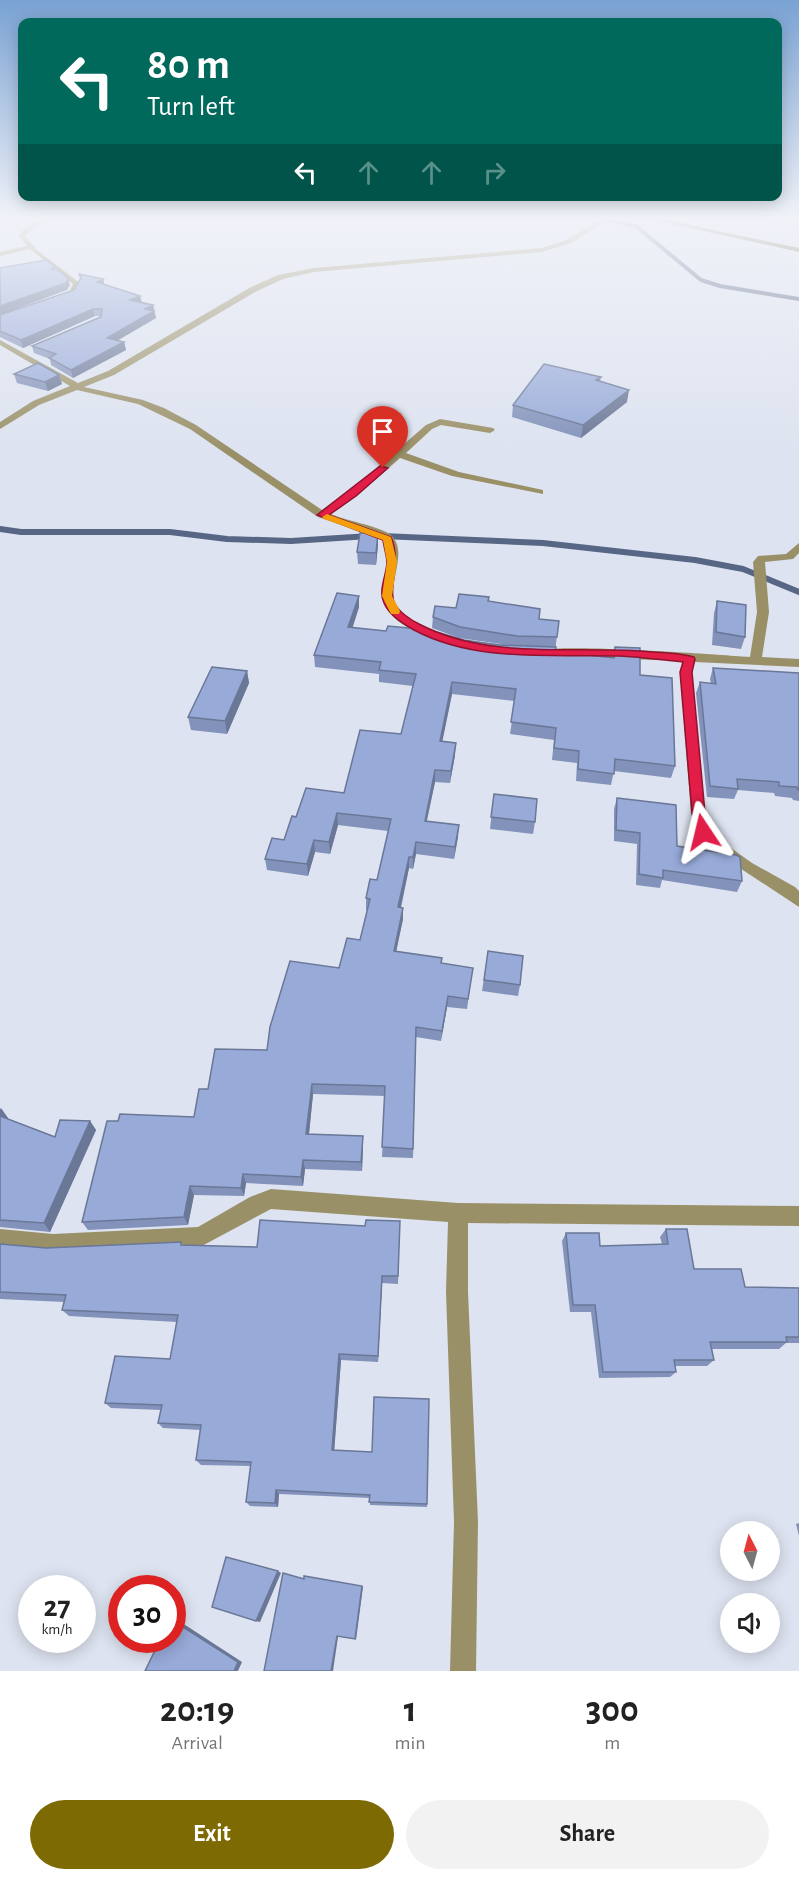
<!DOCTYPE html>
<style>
body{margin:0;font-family:"Alegreya Sans",sans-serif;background:#f2f2f2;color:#222;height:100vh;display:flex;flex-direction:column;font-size:22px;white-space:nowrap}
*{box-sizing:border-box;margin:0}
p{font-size:20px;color:#767676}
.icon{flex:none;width:33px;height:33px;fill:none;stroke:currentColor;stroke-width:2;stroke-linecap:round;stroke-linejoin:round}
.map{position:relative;height:1671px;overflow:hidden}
.details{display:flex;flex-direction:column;background:#fff;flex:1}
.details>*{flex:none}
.banner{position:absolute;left:18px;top:18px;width:764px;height:183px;border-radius:12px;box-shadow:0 3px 15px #0003;background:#00695c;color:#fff;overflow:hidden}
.needle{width:39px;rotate:354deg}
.buttons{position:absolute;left:720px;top:1521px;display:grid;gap:12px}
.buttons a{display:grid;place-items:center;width:60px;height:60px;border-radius:50%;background:#fff;box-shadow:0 3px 15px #0003;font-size:30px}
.speed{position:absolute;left:18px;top:1575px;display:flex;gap:12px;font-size:30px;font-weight:700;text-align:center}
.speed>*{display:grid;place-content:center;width:78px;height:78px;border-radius:50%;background:#fff;box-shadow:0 3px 15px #0003;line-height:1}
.speed small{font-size:15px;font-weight:400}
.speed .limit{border:9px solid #d22;background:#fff;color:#111}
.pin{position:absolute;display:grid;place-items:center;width:51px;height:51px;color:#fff;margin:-62px -26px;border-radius:50% 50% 50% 0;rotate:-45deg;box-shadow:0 0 6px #0007}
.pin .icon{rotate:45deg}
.me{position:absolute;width:66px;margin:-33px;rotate:350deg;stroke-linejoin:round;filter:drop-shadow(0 0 4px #0008)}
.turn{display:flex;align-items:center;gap:21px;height:126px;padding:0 30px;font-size:27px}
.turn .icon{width:78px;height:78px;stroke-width:2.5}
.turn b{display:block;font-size:42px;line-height:51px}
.lanes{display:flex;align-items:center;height:57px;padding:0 30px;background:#0003;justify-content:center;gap:30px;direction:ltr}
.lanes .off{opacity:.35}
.eta{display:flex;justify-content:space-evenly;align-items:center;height:102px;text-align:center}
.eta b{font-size:36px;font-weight:600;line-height:42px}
.button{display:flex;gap:12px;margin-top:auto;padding:12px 30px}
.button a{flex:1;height:69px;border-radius:36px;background:#7e6a03;color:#fff;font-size:24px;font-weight:600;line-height:69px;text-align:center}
.button a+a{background:#f2f2f2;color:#222}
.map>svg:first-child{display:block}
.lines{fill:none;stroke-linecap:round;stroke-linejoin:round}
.stream-far1{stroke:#586686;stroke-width:4}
.stream{stroke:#586686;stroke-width:6}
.minor{fill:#9a9067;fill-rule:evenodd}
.major{fill:#574c1e;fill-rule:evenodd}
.wall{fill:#8292ba}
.shaded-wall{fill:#6a7797}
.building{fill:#97aad8;stroke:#6a7797;stroke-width:1.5}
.route{fill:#e11d48;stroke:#92132f;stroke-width:1.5}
.slow{fill:#f59e0b}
</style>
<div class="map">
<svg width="799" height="1671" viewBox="0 0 799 1671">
<rect width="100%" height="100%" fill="#dde3f0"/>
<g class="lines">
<path class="stream-far1" d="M606,219L637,227L701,280L720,286L799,299"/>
<path class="stream" d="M0,529L21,532H170L227,539L291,541L370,536
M382,536L543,543L695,560L743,569L799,592"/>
<path class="minor" d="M43,219H52L32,229L25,236L37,250L81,284C76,292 68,303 58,297L69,292L73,284L30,249L0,256V252L27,246L19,236C24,226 33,223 43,219Z
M602,219H609L571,243L542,252L314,272L283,279L257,291L114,375L84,387L143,400L164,408L196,425L322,510L349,492L426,425L440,419L493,428L495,430L490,433L441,425L432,429L406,453L459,472L543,490V494L452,476L400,458L357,496L331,514C347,521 374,525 388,533C413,549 383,587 397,608C406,621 426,628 440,634V640C431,642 422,635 414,631C352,598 405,572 381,538L318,517L190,429L138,404L77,390L39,405L0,429V422L33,401L70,386L0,345V340L78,383L108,371L251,287L278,275L314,268L542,248L566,240Z
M799,543V553L793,559L765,562L769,612L762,657L799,659V667L695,662L692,672L705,813L710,829L724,843L752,863L795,887L799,891V907L714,851L698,836L691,813L680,672L683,661L542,656L536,652C546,642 722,655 750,657L757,612L753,562L758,556L786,554Z
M271,1189L458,1203L799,1206V1226L468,1223V1292L478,1522L476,1671H450L454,1522L446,1292L448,1222L271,1209L200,1247L53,1254L0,1249V1229L53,1234L198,1227L250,1197Z"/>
<path class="major" d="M649,219H661L799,248V252Z"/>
</g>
<path class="wall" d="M79,274L103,279L104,284L142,302L153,305L156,318L117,341L124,342L126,350L73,378L51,365L50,359L34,353L32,346L101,316H95L23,348L0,337V315L74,290L80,279Z
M14,374L59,375L62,384L48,391L17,383Z
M601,377L600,381L627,402L581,438L512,417L513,405Z
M378,545L376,565L358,564L357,552Z
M359,596V607L352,628L508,645L459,638L432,628L433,617L456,608L489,601L539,619L559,621L555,651L612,657L615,647L640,675L675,766L671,778L614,771L611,785L576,781L577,763L552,760L554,740L510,734L515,701L452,694L442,741L455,755L450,783L435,782L427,821L458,837L454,859L416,854L413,869L409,868L401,908H403V919L396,951L442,963L473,968L467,1009L447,1007L441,1041L416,1037L413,1158L382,1157L385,1096L313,1094L309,1134L363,1136V1146L362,1171L305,1169L303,1186L246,1183L244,1196L194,1195L188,1225L88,1230L82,1222L118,1121L194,1117L208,1089L267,1050L339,968L360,940L368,910H366V898L377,880L388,831L338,825L330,854L315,852L308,876L267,870L265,859L284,840L296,817L344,793L401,734L413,686L379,682V674L315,667L314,655Z
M717,601L745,637L741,649L712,645L714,613Z
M713,668L799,673V801L793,800L792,798L775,796L774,793L738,790L734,799L707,797L696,693L700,682L711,684L710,679Z
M247,671L249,683L227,734L191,730L188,717Z
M494,794L535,822L533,834L490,829Z
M617,798L677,846L742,881L737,892L662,880L660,888L636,885L637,844L614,841V809Z
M488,951L520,985L518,996L482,991Z
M0,1108L8,1118L7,1119L55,1137L90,1121L96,1130L50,1232L0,1227Z
M400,1221L398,1284L382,1283L378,1362L341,1360L334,1450L427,1504V1507L370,1505V1498L279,1494L278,1507L250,1506L246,1502L251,1466L201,1465L196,1460L201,1430L163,1428L158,1423L161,1410L111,1408L105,1403L170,1359L177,1322L69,1316L62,1310L64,1302L0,1299V1244L46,1248L181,1242L183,1245L257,1247L365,1226Z
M666,1229L694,1269L745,1287L799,1288V1343H786L779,1349H712L714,1360L707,1366H675L676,1372L670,1377L599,1378L591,1312H570L562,1241L566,1233L600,1246L662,1244L660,1237Z
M799,1523V1536L796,1524Z"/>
<path class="shaded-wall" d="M68,278L70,285L67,290L0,315V306Z
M103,279L105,286L97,282Z
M140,296L142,303L130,300Z
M153,305L156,318L109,345L107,338L145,309Z
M93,309L95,316L23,348L21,340Z
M124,342L126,350L73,378L71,370Z
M59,375L62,384L48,391L45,382Z
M629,390L627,402L581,438L583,425Z
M378,533V545L376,565V553Z
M359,596V607L349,639L348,627Z
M247,671L249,683L227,734L225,721Z
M452,682V694L440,753V741Z
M456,743L455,755L450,783L451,771Z
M435,770V782L424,832L425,821Z
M337,813L338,825L330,854L329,842Z
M459,825L458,837L454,859L455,847Z
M314,840L315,852L308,876L307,864Z
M416,842V854L413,869V857Z
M409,857V868L398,919V907Z
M403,908V919L394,962V951Z
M448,996L447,1007L441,1041L442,1031Z
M312,1084L313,1094L308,1144L306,1134Z
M1,1108L8,1118L4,1124L0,1119V1110Z
M90,1121L96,1130L50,1232L44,1223Z
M363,1136V1146L362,1171L361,1162Z
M303,1160L305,1169L303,1186L301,1177Z
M243,1174L246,1183L244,1196L241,1188Z
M190,1186L194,1195L188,1225L184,1217Z
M382,1276V1283L378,1362V1356Z
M339,1354L341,1360L334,1454L332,1450Z
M276,1490L279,1494L278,1507L275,1503Z
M278,1571L281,1573L260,1622L256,1621Z
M362,1586L363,1587L356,1640L355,1639Z
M172,1619H176L242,1662L238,1671H234L172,1620Z
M337,1636L338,1637L333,1671H331Z"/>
<path class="building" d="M46,260L55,267L52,269L58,270L68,278L66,283L0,306V268Z
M79,274L103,279L97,282L140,296L130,300L153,305L145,309L154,311L107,338L124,342L71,370L49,358L56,354L32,346L101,317L102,309H93L21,340L0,331V315L74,290L81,278Z
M38,363L59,375L45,382L14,374Z
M544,364L601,377L596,380L629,390L583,425L513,405Z
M360,533H378L376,553L357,552Z
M337,593L359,596L348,627L386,631L388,626L430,630L464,640L498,645L556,647L555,651L614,658L615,647L640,648V675L672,678L675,766L615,759L614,774L578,769L579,751L554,748L556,728L511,722L516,689L452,682L440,741L456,743L451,771L435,770L425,821L459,825L455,847L416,842L413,857H409L398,907L403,908L394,951L442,958L441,963L473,968L468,999L448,996L442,1031L416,1027L413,1149L382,1147L385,1086L312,1084L306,1134L363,1136L361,1162L303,1160L301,1177L243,1174L241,1188L190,1186L184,1217L82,1222L107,1121H118L120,1114L194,1117L199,1089H208L215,1049L267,1050L270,1027L290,961L339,968L347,938L360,940L370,899L366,898L370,879L377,880L391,819L337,813L329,842L314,840L307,864L265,859L272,838L284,840L292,816L296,817L306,788L344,793L360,730L401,734L416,674L379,670L381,662L314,655Z
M459,594L489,597L488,601L540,609L539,619L559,621L557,637L517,636L460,627L433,617L435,606L456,608Z
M717,601L746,605L745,637L716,632Z
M212,667L247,671L225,721L188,717Z
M713,668L799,673V790H798L797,787L779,786V782L737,779L738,789L710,786L700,682L716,684Z
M494,794L537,799L535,822L491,817Z
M617,798L676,805L677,846L736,855L740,857L742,881L663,870V878L639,874L640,833L616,830Z
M488,951L523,956L520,985L484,980Z
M0,1116L55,1137L60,1120L90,1121L44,1223L0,1220Z
M260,1220L365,1226L366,1220L400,1221L398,1276H382L378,1356L339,1354L332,1450L372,1452L374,1397L429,1399L427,1504L369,1502L370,1495L276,1490L275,1503L246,1502L251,1462L196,1460L201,1425L158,1423L162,1405L105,1403L115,1356L170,1359L178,1315L62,1310L66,1295L0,1292V1244L46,1248L181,1242V1245L257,1247Z
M666,1229H687L694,1269H741L745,1287L799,1288V1337H786L787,1342H710L714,1360H674L676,1372H603L595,1305H573L566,1233H599L600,1246L668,1244Z
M226,1557L278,1571L256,1621L212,1607Z
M283,1573L304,1579V1576L362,1586L355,1639L337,1636L331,1671H264Z
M172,1620L238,1662L234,1671H145L160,1640H172Z"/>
<linearGradient id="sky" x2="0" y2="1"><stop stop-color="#79a2d3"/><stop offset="0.48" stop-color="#f0f2f8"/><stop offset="1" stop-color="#f0f2f8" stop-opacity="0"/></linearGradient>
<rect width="799" height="453" fill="url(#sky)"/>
<path class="route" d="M380,466L388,468L356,496L329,515L391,537C402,561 387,589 395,604C399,612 411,620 419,624C490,661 575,645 653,652C666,653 680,653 694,657L695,659L692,672L705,813L709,832L707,835H698L692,813L680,672L683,662C662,660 641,657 619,656C551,654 476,663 414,630C403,624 389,615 384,603C378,591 386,576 387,563C387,556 384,548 383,540L317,515Z"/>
<path class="slow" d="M327,514L391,537L397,562L392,596L400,611L399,614H391L382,596L387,562L383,540L324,519L322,517Z"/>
</svg>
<div class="buttons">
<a><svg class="needle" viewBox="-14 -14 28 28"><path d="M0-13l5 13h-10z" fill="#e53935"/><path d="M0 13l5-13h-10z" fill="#767676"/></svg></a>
<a><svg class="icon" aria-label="sound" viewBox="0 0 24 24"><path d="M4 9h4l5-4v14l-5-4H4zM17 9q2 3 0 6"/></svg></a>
</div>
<div class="speed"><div>27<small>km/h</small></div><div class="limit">30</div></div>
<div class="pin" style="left:383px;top:468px;background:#d93025"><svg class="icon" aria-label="arrive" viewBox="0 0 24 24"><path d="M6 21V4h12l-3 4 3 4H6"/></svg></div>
<svg class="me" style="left:703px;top:832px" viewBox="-20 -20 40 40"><path d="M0-17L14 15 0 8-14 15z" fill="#e11d48" stroke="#fff" stroke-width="4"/></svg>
<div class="banner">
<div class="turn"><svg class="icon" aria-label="left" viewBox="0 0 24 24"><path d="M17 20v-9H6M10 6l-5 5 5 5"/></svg><div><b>80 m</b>Turn left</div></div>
<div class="lanes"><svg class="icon" aria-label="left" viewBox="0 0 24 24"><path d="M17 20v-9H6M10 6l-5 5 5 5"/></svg><svg class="icon off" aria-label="ahead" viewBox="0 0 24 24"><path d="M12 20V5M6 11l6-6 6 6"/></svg><svg class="icon off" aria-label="ahead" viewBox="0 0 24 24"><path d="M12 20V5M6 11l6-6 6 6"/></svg><svg class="icon off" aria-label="right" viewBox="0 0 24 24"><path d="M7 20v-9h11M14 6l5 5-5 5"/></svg></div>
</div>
</div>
<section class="details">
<div class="eta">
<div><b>20:19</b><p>Arrival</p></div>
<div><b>1</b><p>min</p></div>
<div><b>300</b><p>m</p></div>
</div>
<div class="button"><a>Exit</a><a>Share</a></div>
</section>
